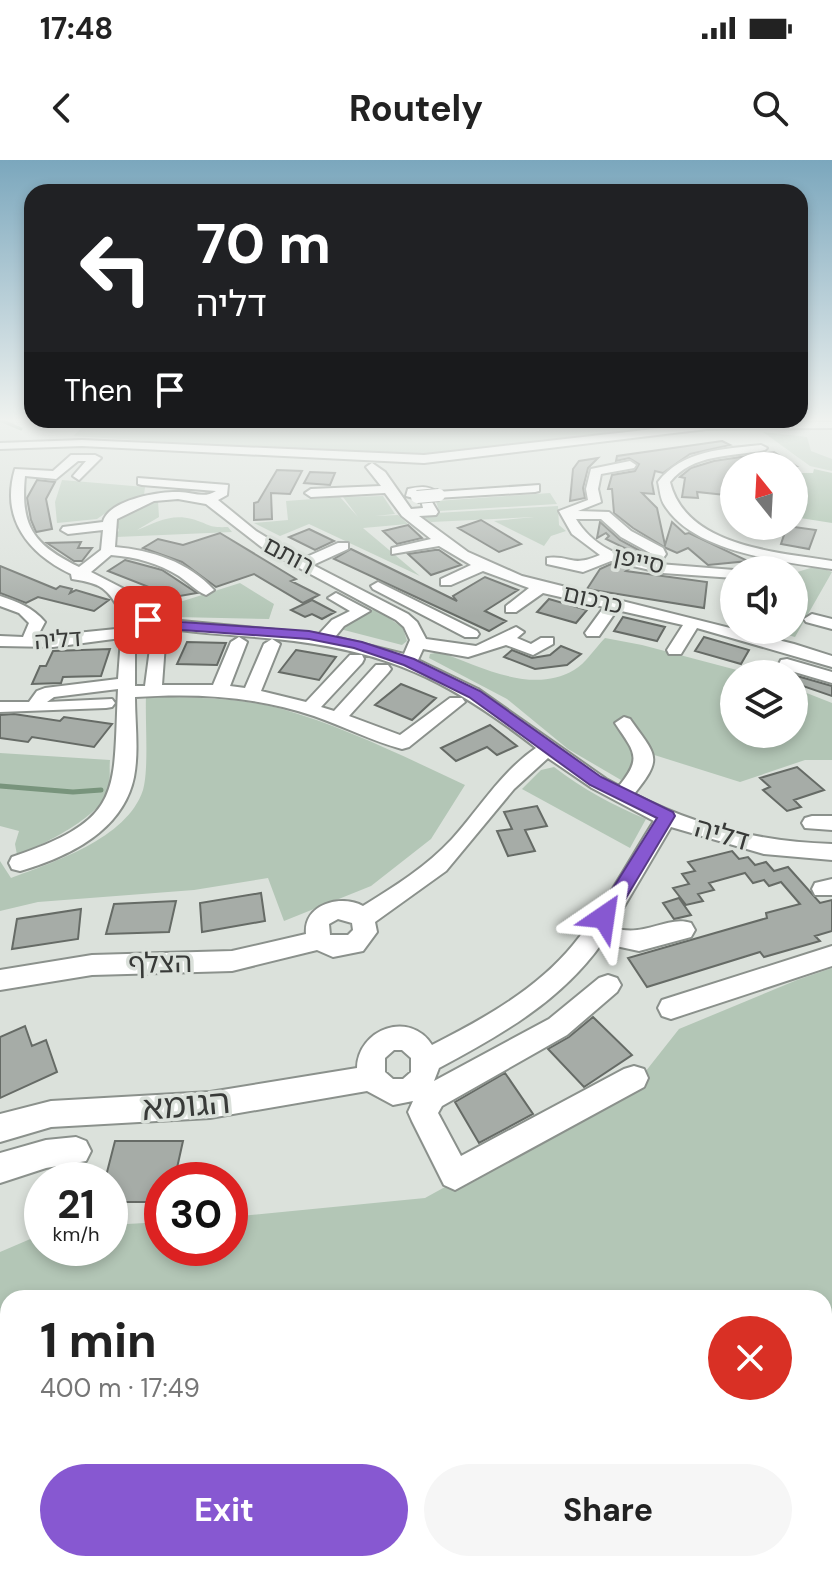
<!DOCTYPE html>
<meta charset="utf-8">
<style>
body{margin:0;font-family:"DM Sans","Noto Sans Hebrew",sans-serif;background:#f6f6f6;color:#222;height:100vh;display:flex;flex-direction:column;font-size:30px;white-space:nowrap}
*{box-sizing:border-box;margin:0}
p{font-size:26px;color:#767676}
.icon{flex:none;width:44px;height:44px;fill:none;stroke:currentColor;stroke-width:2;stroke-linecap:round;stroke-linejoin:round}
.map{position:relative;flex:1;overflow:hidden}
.details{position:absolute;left:0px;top:1130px;width:832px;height:282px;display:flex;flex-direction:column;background:#fff;border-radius:24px 24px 0 0;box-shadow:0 4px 12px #0003}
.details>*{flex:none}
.banner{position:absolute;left:24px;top:24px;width:784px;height:244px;border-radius:24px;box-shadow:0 4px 12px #0003;background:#202124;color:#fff;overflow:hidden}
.needle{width:52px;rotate:342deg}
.controls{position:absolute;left:720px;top:292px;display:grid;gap:16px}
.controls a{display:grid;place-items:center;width:88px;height:88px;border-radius:50%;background:#fff;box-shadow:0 4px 12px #0003;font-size:40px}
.speed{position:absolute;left:24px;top:1002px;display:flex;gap:16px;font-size:40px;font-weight:700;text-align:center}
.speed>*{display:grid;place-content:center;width:104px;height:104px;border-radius:50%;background:#fff;box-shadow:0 4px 12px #0003;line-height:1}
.speed small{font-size:20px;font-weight:400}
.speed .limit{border:12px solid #d22;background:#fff;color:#111}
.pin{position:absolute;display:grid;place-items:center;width:68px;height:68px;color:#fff;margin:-34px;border-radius:16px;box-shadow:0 4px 12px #0006}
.me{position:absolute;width:88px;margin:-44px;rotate:32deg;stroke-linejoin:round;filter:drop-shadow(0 0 6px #0008)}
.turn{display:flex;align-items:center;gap:28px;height:168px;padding:0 40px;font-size:36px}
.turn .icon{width:104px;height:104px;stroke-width:2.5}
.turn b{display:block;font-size:56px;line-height:68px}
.then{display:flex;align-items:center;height:76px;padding:0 40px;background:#0003;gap:16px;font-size:30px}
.round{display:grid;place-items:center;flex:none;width:84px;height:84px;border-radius:42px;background:#f6f6f6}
.head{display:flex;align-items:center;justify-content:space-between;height:136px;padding:0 40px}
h1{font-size:48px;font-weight:700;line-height:60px}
.cta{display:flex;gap:16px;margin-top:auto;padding:16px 40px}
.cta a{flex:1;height:92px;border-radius:48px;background:#8758d1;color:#fff;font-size:32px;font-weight:700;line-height:92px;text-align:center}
.cta a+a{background:#f6f6f6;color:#222}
.status{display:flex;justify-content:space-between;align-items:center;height:56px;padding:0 40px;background:#fff;direction:ltr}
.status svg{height:22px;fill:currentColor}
header{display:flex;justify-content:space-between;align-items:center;height:104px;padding:0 40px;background:#fff;font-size:36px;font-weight:700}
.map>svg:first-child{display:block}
.green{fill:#b3c6b6}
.forest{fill:#9bb79f}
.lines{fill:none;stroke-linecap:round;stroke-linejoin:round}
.stream-far1{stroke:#78947c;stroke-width:3}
.stream{stroke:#78947c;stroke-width:5}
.building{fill:#a6aca7;stroke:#666b66;stroke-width:2}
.minor-casing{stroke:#8b918c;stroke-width:4}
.minor{fill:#fff;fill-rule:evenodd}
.minor-bridge-casing{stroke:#8b918c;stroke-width:14;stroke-linecap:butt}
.minor-bridge{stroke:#fff;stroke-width:12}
.route{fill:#8758d1;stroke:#583988;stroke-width:2}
.labels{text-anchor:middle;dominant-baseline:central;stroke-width:7;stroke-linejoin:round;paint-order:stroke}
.far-street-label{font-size:24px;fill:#383a38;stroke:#dbe1db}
.street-label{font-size:28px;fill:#383a38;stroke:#dbe1db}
.near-street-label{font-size:34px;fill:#383a38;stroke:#dbe1db}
</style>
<div class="status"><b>17:48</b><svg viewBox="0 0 49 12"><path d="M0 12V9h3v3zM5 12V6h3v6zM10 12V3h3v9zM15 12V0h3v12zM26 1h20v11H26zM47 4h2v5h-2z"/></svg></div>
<header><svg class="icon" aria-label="back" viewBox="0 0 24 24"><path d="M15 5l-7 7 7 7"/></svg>Routely<svg class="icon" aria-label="search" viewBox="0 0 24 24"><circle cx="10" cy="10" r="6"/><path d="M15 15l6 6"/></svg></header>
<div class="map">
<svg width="832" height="1411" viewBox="0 0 832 1411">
<rect width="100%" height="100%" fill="#dbe1db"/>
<path class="green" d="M103,260H718L427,294L304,291L73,276L86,264Z
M763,272L807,277L811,291L832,299V311L810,306Z
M62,320L145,327L144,335L120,343L97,359L57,363L55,342Z
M550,333L557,344L439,351L436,341Z
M383,336L395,354L375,356L398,355L408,364L363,368L420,416L309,364L280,376L254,363L288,360L286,341L340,337L358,357L343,337Z
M158,341L159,357L137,370C155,363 171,353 192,359C210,364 207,368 228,367L232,372L116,377L119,370L116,363L121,354Z
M558,346L559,365L566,371L551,376L544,386L494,361L534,357L431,362L418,354Z
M817,406L832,412L795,477L769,470H794V413Z
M240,423L274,444L269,459L175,457L160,455L143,446L183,441Z
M375,448L403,468L407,481L402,485L340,469Z
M605,478L642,485L752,514H734V574H794V528L832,543V600H805L740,622L648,593L621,620L568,589L507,539L429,498L430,494L440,492C479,506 532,535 574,510C585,504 595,488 605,478Z
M146,536C191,538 238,537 282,549C345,567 405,597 465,625L431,679L371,726L284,761L268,718L194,730L38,742L0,751V701L11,718C53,702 127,679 143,630C149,609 145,561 146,536Z
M0,593L110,600C109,610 111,622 108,631C100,657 41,686 17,695L15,684L19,671L0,666Z
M554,607C583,629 612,645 646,659L630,688L522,629L541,610Z
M832,808V1358L824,1377V1138H8V1404H403L400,1411H0V1092L42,1074V1088H110V1065L162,1062V1088H230V1057L425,1038L638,921L679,869L797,820Z"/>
<path class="forest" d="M814,309L832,313V363L794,357V313H813Z"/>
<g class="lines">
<path class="stream-far1" d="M0,260L21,269"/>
<path class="stream" d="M0,626L73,632L101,630"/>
</g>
<path class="building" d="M722,281L730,285L690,294L663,313L655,311L652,323L654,334L642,333L657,348L665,385L672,362L685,374L689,373L748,401L708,405L688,388L677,393L666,388L633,368L614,353L612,329H608L612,315L635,311L639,304L629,298L616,301L617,296Z
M774,292L796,306H734V336L697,332L698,338L682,337L685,318L680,317L691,308L714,301Z
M598,298L588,308L583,328L585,338L570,341L573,309L579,301Z
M277,310L302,311L290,334L271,333L272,359L254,360V343L258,342Z
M310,312L335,313L330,325L304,323Z
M37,320L55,322L46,339L52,369L36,372L31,360L27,338Z
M481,360L521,384L499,392L458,368Z
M600,362L620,380L648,395L645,399L624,393L629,390L606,379L609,376L606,373L597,378Z
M408,365L422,378L397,384L383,371Z
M787,366L816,370L809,389L781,384Z
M309,369L334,381L315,390L289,377Z
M220,373L296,419L291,421L319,435L303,443L254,414L216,427L182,402L143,388L158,379L183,385Z
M81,382L78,388H92L82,401H74L47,383Z
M351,389L457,441L453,436L485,417L518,430L485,451L506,461L489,471L334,399Z
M435,390H439L461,405L431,415L408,394Z
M125,400L162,410L197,433L174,437L108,411Z
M611,404L630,408L626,411L707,422L704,448L587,429L600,409Z
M0,406L56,429L60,426L72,429L70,433L76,430L109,440L94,451L38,437L26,443L0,433Z
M549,439L587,450L576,463L537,452Z
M312,440L335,452L322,459L312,454L305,457L291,450Z
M623,457L665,467L657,481L614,471Z
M704,477L749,490L741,504L695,491Z
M187,482L226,483L217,505L177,504Z
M561,486L581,494L567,505L535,509L504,497L512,490L532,498L550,495Z
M110,489L101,516L63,517L61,523L32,524L40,506H46L53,491Z
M296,490L336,497L319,520L279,512Z
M797,516L832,526V536L794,523Z
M401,524L436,538L412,560L375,545Z
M14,554L60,561L64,557L112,564L94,587L32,577L28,582L0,578V555Z
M490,565L517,586L497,595L487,587L456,601L441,588Z
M797,607L824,630L794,640L801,647L787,651L763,630L770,627L760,618Z
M537,646L547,666L525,670L535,691L508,696L497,671L512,669L504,652Z
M732,691L739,699L748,697L755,705L766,702L774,711L788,707L820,743L832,740V771L815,776L820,781L764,797L760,792L647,827L628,798L767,758L766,753L800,744L781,722L769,726L764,720L753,723L745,713L709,723L714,730L698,734L703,741L686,745L673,728L689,724L682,714L695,711L688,702Z
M261,733L265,761L202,772L200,743Z
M679,738L691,755L674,759L663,743Z
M176,741L169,772L106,774L114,744Z
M81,749L78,779L12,789L17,759Z
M593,857L632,895L584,927L548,889L569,877Z
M25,866L32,886L46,880L57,912L0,938V877Z
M505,913L533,954L479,983L455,942Z
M115,981H183L177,1008H187L185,1020H162V1042H110V1020H105Z"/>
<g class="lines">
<defs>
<path id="minor" d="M832,262V268L707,269L424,303L82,286L0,289V283L82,280L424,295L707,263Z
M761,285L767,288L765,290C732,297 693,293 670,322C686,387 777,392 832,401V409C781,401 695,393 665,346C660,339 660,330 658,322C682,290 724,289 761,285Z
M71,295H95L101,298L79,320L73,316L86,301H78L56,319L25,316C20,367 34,385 79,407L101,390L103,370L68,374L61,370L63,367L103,362C108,340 159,331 179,332C193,332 204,339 216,331L142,325L138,324V318L228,325L227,335L218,340L256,371L302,399L338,383H348V389L313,405L408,454L417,462L426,479L476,486L516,467L524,472L517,478L531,484L541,478H553V484L533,495L506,485L468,497L423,489L418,500L478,529L606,619L619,626C643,597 634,592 615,563L624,557L630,559C656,596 664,597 634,634C696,666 761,682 832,684V700L764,694L671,667L612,767C643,779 667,755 691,763L695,770L691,777L639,791L602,783C561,841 501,875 439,908L434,921L549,859L599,818L608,815L617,818L621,825L617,832L567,875L442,946L438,953L461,996L624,909L634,906L644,909L648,918L644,927L455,1030L444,1025L412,961L408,952L413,941L393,945L367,931L210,958L51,967L0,982V954L51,941L210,932L357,908C358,869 410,850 432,885C483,859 536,830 573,785C604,748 628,702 654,661L592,628L548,598L514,629L446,711L375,762L377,772L363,791L333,797L317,790L232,811L92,815L0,830V810L92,795L232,791L306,774C303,744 341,734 363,746C395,726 426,707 452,679C480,648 501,612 536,588C449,520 387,490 276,479C231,474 186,474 142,463V457L170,460L319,474L332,460L350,451L328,438L336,433L370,451L344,466L335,477L404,494L410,480L404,467L396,460L264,389L206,344L178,339L154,341L117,359L115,387C151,390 189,402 214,430L206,435C196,431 188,422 179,416C158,403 136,397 111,395L91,412L124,429L139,456L137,459H125C108,431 107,424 72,419L71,414C29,394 0,359 15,309L53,311ZM338,759L352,763L353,770L348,775H330L329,764ZM394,890H402L411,898V912L403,919H393L385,912V898Z
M630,301L636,305L634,308L601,314L598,329L601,342L578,351L609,352L631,371L663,388L666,394L659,404L734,410V418L663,413L611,401L583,412L547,404V398C572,395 570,408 600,395L572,374L559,351L588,340L586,329L591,309ZM576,359H601L621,377L652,394L646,402C618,397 591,384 576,359Z
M372,303L385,312L411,349L423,348L421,340L406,336L408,329C419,327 427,325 437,332L539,325V331L535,332L436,338L432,342L438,352L436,355L419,356L468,392L522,416L794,484L832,496V507L697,468L681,494H669L667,490L683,465L617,450L599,476H587L585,473L604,447L543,433L516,452H506V446L529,428L483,411L451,425H441V419L471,405L439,386L392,394V388L431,379L402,356L385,333L311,337L305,333L311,329L381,326L366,307Z
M378,422L477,471L479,474L477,477H465L373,429L371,426Z
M0,436C18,442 32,447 45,462L37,477L116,469L135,473V526H145L151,481H163L165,484L162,525H213L231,482L239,477L247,482L230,526L245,528L264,484L272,479L280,484L261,531L306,542L350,495H362L364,499L362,503L321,547L334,551L376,505H388L391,509L388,513L349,556L400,575L450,538H462L465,542L409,587L402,589C372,581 343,566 314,556C254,536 197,533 135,537C135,563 139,591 134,617C123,671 68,697 20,711L12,709L9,703L12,697C124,659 113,634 118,529L54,537L47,542L112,539L115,543L112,547L106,548L0,552V542H29L37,531L45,528L118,519L121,478L53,487L0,486V476L23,477L29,463L19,453L0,446Z
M812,454L832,459V469L806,462L804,459Z
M787,499L832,512V523L781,508L779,504L781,500Z
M812,656H832V670L805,668L802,663L805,658Z
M832,719V735H815L812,729L815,723Z
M832,786V806L671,859L662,856L658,848L662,840Z
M76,977L86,981L91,991L86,1001L46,1008L0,1023V993L46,980Z"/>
</defs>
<use href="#minor" class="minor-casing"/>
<use href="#minor" class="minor"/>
<defs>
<path id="minor-bridge" d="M417,337L439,335"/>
</defs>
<use href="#minor-bridge" class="minor-bridge-casing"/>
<use href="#minor-bridge" class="minor-bridge"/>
</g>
<linearGradient id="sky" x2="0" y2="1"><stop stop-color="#7ba7bd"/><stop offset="0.57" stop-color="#eff2ef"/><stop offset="1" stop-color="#eff2ef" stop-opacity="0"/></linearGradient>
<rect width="832" height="456" fill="url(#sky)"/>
<path class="route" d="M148,456L182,462L309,471L362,482L414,499L480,531L601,617L673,652L675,656L611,763H598L595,757L598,752L657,658L590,625L469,537L404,505L354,488L309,479L182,470L144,462L142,460Z"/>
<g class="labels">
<g class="far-street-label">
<text transform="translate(289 395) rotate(28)">רותם</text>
<text transform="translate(639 400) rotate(12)">סייפן</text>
<text transform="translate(593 439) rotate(13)">כרכום</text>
<text transform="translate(58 479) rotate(-4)">דליה</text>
</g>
<g class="street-label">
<text transform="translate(722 674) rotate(16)">דליה</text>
<text transform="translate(160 803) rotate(-1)">הצלף</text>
</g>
<g class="near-street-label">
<text transform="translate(186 945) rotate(-5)">הגומא</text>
</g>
</g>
</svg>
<div class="controls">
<a><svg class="needle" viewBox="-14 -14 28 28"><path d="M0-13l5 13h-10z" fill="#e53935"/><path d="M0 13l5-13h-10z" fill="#767676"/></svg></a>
<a><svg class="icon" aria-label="sound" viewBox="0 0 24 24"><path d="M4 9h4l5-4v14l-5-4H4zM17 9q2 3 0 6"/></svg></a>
<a><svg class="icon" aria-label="layers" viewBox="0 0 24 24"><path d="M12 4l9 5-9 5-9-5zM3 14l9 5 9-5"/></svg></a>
</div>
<div class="speed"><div>21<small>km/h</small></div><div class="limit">30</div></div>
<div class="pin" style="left:148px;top:460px;background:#d93025"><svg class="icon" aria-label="arrive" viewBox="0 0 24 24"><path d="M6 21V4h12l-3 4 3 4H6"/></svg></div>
<svg class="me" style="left:604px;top:757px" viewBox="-20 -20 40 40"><path d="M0-17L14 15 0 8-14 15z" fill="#8758d1" stroke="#fff" stroke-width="4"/></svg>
<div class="banner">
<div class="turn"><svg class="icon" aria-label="left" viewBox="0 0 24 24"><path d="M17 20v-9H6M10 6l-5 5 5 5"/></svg><div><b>70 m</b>דליה</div></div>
<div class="then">Then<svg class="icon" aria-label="arrive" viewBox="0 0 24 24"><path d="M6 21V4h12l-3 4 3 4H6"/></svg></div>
</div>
<section class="details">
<div class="head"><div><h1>1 min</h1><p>400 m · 17:49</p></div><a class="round" style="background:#d93025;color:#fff"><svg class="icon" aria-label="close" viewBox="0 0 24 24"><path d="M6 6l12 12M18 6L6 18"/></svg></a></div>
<div class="cta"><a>Exit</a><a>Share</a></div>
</section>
</div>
